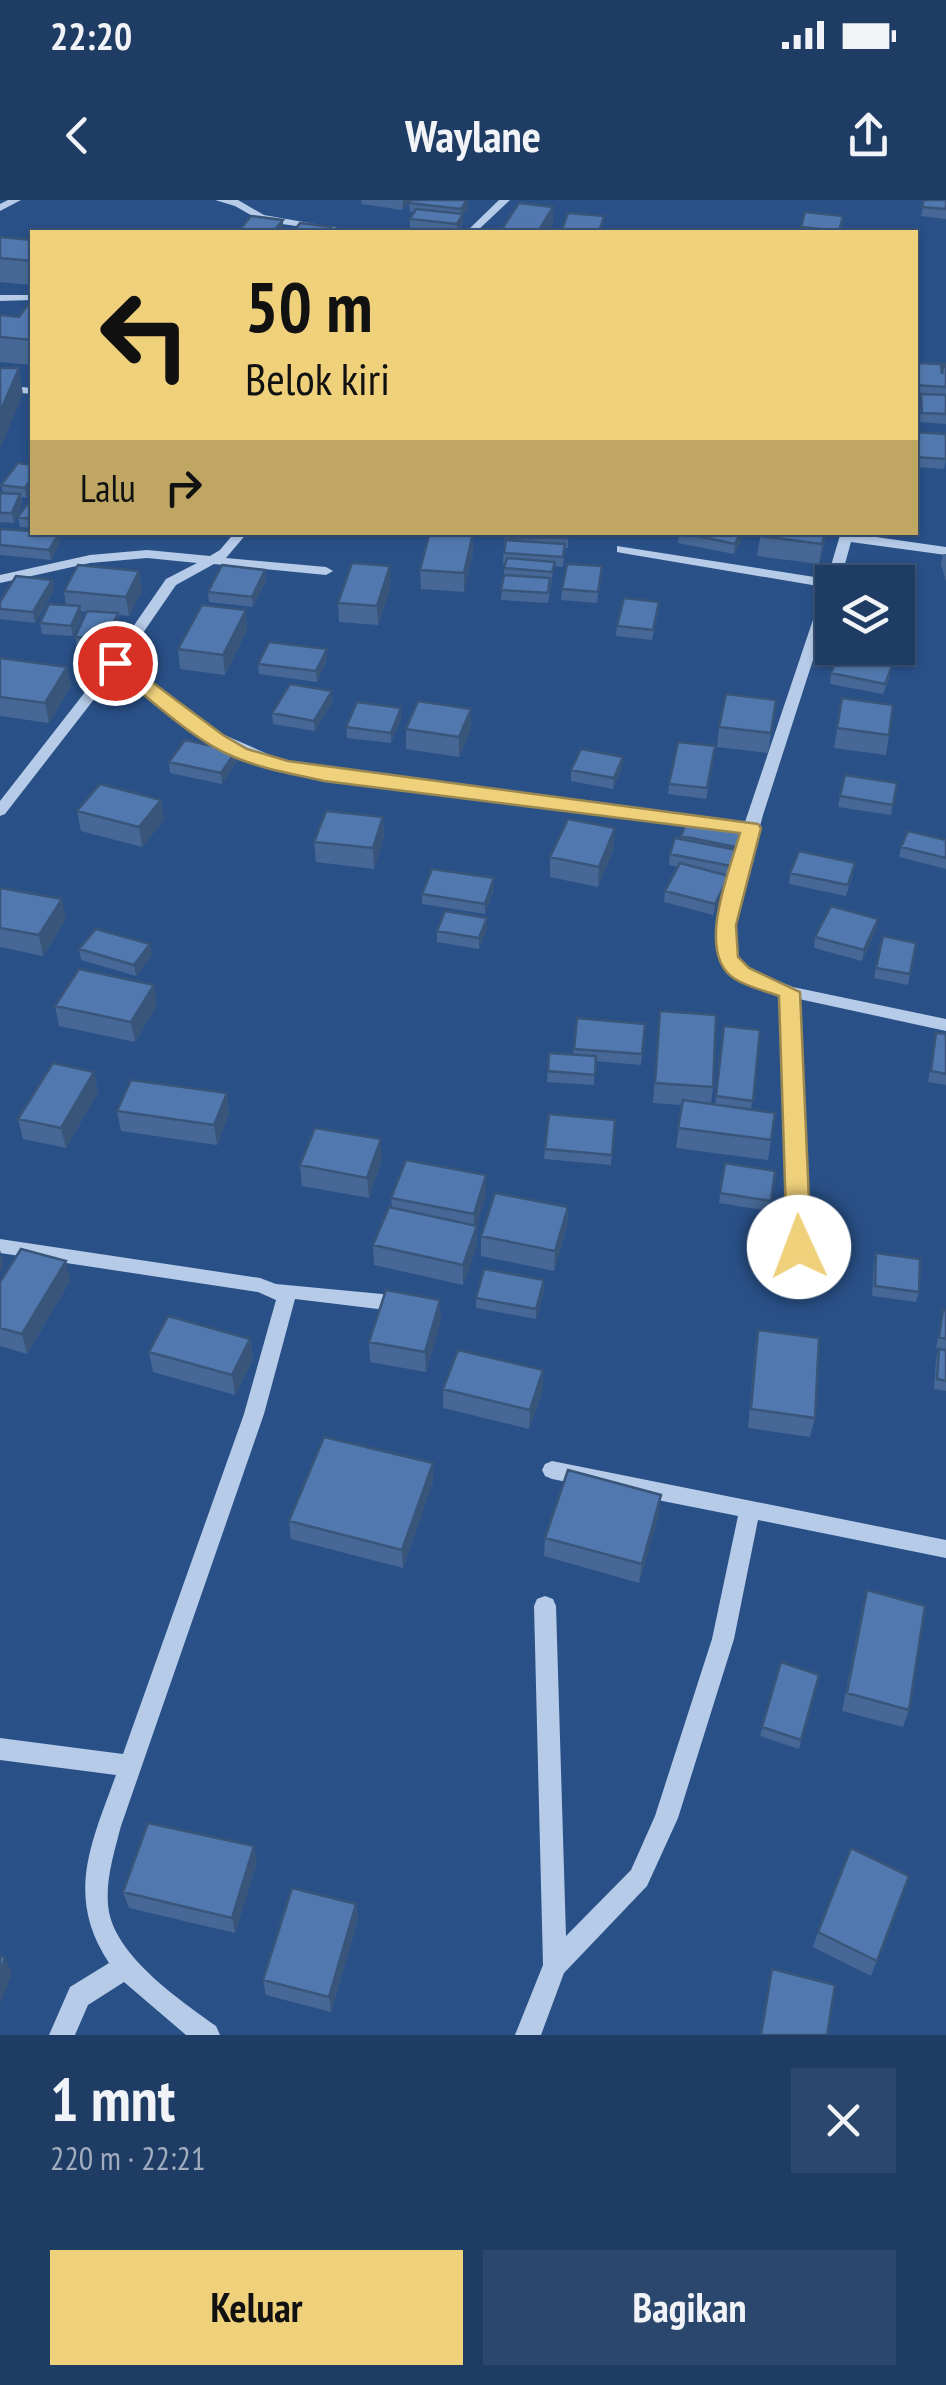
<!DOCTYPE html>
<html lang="id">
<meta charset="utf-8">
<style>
body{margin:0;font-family:"PT Sans Narrow",sans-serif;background:#2c476e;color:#f1f3f6;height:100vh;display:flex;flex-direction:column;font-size:38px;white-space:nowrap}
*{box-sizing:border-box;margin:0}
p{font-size:32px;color:#a1adbf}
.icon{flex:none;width:55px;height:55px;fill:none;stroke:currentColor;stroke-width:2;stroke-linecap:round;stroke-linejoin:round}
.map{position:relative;height:1835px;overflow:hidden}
.drawer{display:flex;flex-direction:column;background:#1f3c65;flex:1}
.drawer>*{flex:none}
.hud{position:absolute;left:30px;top:30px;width:888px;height:305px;border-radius:0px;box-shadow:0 2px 8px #0004,0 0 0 2px #3c5679;background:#efd17c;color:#111;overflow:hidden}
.controls{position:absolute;left:815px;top:365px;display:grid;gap:20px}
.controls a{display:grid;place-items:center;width:100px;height:100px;border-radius:0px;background:#1f3c65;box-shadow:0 2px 8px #0004,0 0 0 2px #3c5679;font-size:50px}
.pin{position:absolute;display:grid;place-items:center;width:85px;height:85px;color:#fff;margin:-42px;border:5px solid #fff;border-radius:50%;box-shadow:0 2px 10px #0007}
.me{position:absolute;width:110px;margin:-55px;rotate:358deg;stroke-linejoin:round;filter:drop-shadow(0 0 8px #0008)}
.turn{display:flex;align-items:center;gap:35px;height:210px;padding:0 50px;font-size:45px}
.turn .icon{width:130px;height:130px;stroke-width:2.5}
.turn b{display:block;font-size:70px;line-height:85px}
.then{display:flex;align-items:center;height:95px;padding:0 50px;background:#0003;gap:20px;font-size:38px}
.round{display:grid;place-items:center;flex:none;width:105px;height:105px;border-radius:0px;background:#2c476e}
.summary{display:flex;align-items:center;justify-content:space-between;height:170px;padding:0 50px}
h1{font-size:60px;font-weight:800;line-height:75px}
.cta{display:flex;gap:20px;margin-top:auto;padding:20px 50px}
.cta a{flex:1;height:115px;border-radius:0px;background:#efd17c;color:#111;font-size:40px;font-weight:800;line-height:115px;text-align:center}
.cta a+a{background:#2c476e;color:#f1f3f6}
.status{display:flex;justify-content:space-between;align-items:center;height:70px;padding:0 50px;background:#1f3c65;direction:ltr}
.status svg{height:28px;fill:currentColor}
header{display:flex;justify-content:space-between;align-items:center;height:130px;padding:0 50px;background:#1f3c65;font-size:45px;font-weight:800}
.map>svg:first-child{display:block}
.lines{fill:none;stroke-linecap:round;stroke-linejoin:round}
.minor{fill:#b5cbe8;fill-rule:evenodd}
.wall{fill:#476896}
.shaded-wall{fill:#39557a}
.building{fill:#5279af;stroke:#39557a;stroke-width:2.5}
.route{fill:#efd17c;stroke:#9b8851;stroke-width:2.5}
</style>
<div class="status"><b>22:20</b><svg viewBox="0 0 49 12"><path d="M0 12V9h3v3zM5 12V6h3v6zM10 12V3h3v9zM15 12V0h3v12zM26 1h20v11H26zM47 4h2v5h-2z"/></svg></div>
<header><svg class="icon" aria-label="back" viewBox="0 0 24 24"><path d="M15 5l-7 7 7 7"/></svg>Waylane<svg class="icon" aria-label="share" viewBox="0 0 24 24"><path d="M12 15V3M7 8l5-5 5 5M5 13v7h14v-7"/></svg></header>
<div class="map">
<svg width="946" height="1835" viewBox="0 0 946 1835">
<rect width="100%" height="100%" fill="#295087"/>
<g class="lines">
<path class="minor" d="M8,0H21L0,11V4Z
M215,0H238L264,15L360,32H338L261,21L235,6Z
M499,0H510L476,32H466Z
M0,95H29L32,96V100L0,101Z
M0,185L32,188V194L0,191Z
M235,332H248L226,358L326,367L333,371L326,375L214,364L176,385L123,462L220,533L286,562L745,622L824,387L622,353L617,352V346L827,379L841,332L946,347V355L851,342L840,382H832V401L763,615L733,725L736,758L747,769L793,787L946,819V831L799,799L808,1047L806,1052H792L790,1047L782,795C766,789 744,784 732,773C700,743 733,668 743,632L279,569L210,539L116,471L5,614L0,616V601L110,460L166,379L197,363L147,358L90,363L0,383V375L90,355L147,350L210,356L220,350Z
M0,1039L260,1078L276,1084L403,1096L410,1099L413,1104L410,1109L403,1112L295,1099L264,1214L121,1626C114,1653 104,1684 109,1712C118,1758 180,1800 216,1826L220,1835H186L124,1782L88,1805L75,1835H49L70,1787L109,1763C65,1696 91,1644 116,1575L0,1560V1538L123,1554L244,1214L276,1100L258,1092L0,1053Z
M552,1261L946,1340V1358L758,1320L734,1439L678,1618L647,1686L564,1773L541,1835H515L543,1765L534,1406L537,1399L545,1396L553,1399L556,1406L566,1736L631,1670L655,1616L712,1439L738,1316L552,1279L545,1276L542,1270L545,1264Z"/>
</g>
<path class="wall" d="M361,0H410V2L402,10L362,4Z
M924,0H946V19L921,16Z
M409,3L469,8L463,14V23L458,32H453L410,28V19L414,12H410Z
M842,25L840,32H801V27Z
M0,37L32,40V85L0,82Z
M32,99V165L0,162V115L19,117Z
M915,163L942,174L946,164V224L920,222L921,195H915Z
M915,232L946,259L944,269L915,267Z
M32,265V290L27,298L21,297L22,304L14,323L0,322V293H3L1,285Z
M32,303V328L20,327L18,317Z
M0,329L60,343L51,360L0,355Z
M101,332H132L130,336Z
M144,332H208L207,335Z
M505,332H568V348H565L563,367L554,366L548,403L501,400L505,364L503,363Z
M742,332L741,341L734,354L678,343L679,333Z
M761,332H827L819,364L757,356Z
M473,353L464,392L421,389L420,370Z
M943,354H946V382L941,364Z
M602,366L597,403L561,400L562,389Z
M265,370L266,380L253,407L209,402L208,392Z
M139,371L142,391L129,416L118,415L120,423L108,449L77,447L75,437L86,412L81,411L82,416L73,436L42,434L40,423L66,405L64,391Z
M52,380L54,390L35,423L0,419V402Z
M391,386L378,425L339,422L338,403Z
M246,410L247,430L225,475L180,469L178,449Z
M658,412L652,440L616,436L617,426Z
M327,449V460L317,482L259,474L258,464Z
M0,458L67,467L71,486L49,523L0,516Z
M831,473L890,476L883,494L830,484Z
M842,498L889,535L886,555L834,548Z
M776,500L768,553L717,547L719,527Z
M333,501L315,531L273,524L272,513Z
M401,508V518L391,543L347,538L346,527Z
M406,529H471L459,557L406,549Z
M623,557L622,567L613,589L571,581V570Z
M714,557L706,599L668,594L669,584Z
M237,561L222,584L170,573L169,562Z
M897,583L891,615L838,607L840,596Z
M161,600L164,620L142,647L81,631L77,611Z
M383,617L384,637L374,669L316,662L314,642Z
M681,636L741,640L729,676L727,686L713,715L664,702L665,691L678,667L669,665L670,654L681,640Z
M946,640V669L899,657L901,647Z
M614,648L598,687L550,677V657Z
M790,673L853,674L846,696L789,684Z
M0,688L66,719L43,756L0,747Z
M494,689L485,714L422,704V694Z
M487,718V728L479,749L437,742V731Z
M878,719L876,730L862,761L814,748L815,737Z
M883,736L910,774L908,785L874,778Z
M79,749L152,755L136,776L81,760Z
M157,805L135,842L59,826L55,806Z
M660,811L713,887L711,904L715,905L724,826L760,830L751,910L775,913L768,960L676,948L682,905L653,903Z
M577,818L645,824L641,865L595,861L594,885L547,882L549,853L573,854Z
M936,833L946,834V885L928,882Z
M94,872L98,892L66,948L23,939L18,919Z
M227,893L229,913L217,945L121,931L117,911Z
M615,920L611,965L544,959L545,949Z
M382,959L369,998L302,986L300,965Z
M725,963L775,971L769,1011L719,1003Z
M486,975V995L476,1026L477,1046L463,1085L374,1065L373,1045L392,1007L391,998Z
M568,1007L567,1027L554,1071L481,1056V1036Z
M876,1053L919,1092L916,1102L872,1096L874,1064Z
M70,1081L27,1154L0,1146V1082Z
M544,1091L536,1119L476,1108V1098Z
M943,1110H946V1150L936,1148Z
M441,1120L426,1172L370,1162L369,1142Z
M758,1130L815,1218L810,1237L748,1228L755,1149Z
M250,1139L253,1159L235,1195L153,1172L149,1152Z
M939,1149L946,1150V1191L934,1189L936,1159Z
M443,1189L543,1190L529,1229L443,1208Z
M433,1282L403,1368L291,1339L289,1321Z
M659,1314L639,1383L544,1356L545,1338Z
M867,1390L909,1510L903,1527L842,1511L862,1409Z
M781,1462L819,1475L799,1549L760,1536Z
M257,1662L235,1733L129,1708L123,1692Z
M909,1676L871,1776L813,1747L818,1732Z
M356,1704L358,1720L331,1812L266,1795L263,1780Z"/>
<path class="shaded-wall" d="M403,0H410V2L402,10Z
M467,0L469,8L463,14V23L457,32V24L461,18V9Z
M553,7V24L548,32H538Z
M283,20V29L281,32H273Z
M19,168L23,194L0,249V212Z
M32,278V290L27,298L25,288Z
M20,294L22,304L14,323L12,313Z
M742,332L741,341L734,354L735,344Z
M825,332H827L819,364L822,344Z
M59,333L60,343L51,360L49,350Z
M473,333V353L464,392V373Z
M390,366L391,386L378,425L377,406Z
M265,370L266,380L253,407L252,397Z
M139,371L142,391L129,416L126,397Z
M52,380L54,390L35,423L33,412Z
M80,406L82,416L73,436L71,426Z
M246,410L247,430L225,475L223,455Z
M118,413L120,423L108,449L106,439Z
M327,449V460L317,482L316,471Z
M67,467L71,486L49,523L45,503Z
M332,491L333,501L315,531L314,521Z
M401,508V518L391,543V533Z
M471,509V529L459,557V537Z
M236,551L237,561L222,584L221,573Z
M623,557L622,567L613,589L614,578Z
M161,600L164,620L142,647L139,627Z
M383,617L384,637L374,669L373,648Z
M615,628L614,648L598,687L599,667Z
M743,629L741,640L730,676L736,647Z
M729,676L727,686L713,715L715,704Z
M494,678V689L485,714V704Z
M62,699L66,719L43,756L39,735Z
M487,718V728L479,749V738Z
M878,719L876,730L862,761L864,750Z
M150,744L152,755L136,776L134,765Z
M154,785L157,805L135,842L131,822Z
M94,872L98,892L66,948L61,928Z
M227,893L229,913L217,945L214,925Z
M381,939L382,959L369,998L367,978Z
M486,975V995L474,1034V1014Z
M568,1007L567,1027L554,1071L555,1051Z
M477,1026V1046L463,1085V1065Z
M0,1050L4,1064L0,1072Z
M66,1061L70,1081L27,1154L22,1134Z
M544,1080V1091L536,1119V1109Z
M440,1100L441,1120L426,1172L425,1152Z
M250,1139L253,1159L235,1195L232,1175Z
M543,1170V1190L529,1229L530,1210Z
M433,1263V1282L403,1368L402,1350Z
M661,1295L659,1314L639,1383L642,1364Z
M254,1646L257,1662L235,1733L232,1718Z
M356,1704L358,1720L331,1812L329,1797Z
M5,1758L12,1773L0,1805V1772Z"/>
<path class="building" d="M411,0H467L461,9L409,3Z
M924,0H946V9L922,7Z
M519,3L553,7L538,32H500Z
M416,9L463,14L457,24L410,19Z
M805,12L843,16L839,31L801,27Z
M568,13L604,16L599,32H561Z
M251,16L283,20L273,32H238Z
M300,23L332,27L328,32H293Z
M0,37L32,40V61L0,58Z
M32,99V140L0,137V115L19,117Z
M915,163L941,164L942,174L944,164H946V187L915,185Z
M0,168H19L0,212Z
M921,194L946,195V214L922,213Z
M915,232L946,234V259L915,257Z
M18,263L32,265V278L25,288L1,285Z
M0,293L20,294L12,313H0Z
M28,303H32V319L18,317Z
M0,329L32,331V332L59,333L49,350L0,345Z
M430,332L473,333L464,373L420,370Z
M505,332H568V338H505Z
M679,332H741L735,344Z
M761,332H825L822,344L760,336Z
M506,340L565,344L563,357L504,353Z
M507,358L555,362L552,372L504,368Z
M352,363L390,366L377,406L338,403Z
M567,364L602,366L598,392L562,389Z
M78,365L139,371L126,397L64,391Z
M222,365L265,370L252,397L208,392Z
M504,375L550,378L548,393L501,390Z
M16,376L52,380L33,412L0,409V402Z
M624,398L659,402L653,430L617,426Z
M49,404L80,406L71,426L40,423Z
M202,405L246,410L223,455L178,449Z
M87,411L118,413L106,439L75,437Z
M269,442L327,449L316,471L258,464Z
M839,455L892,466L885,484L831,473Z
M0,458L67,467L45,503L0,497Z
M290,484L332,491L314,521L272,513Z
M726,494L776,500L771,533L719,527Z
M842,498L893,505L889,535L837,528Z
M418,501L471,509L459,537L406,529Z
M357,502L401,508L391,533L346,527Z
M185,540L236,551L221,573L169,562Z
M678,542L715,546L707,588L669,584Z
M581,549L623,557L614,578L571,570Z
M845,575L897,583L893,605L840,596Z
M100,584L161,600L139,627L77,611Z
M326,611L383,617L373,648L314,642Z
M688,618L743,629L736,647L681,636Z
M568,619L615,628L599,667L550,657Z
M908,631L946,640V658L901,647Z
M675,638L737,650L731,666L670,654Z
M799,651L855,663L848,685L790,673Z
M680,663L729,676L715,704L665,691Z
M432,669L494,678L485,704L422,694Z
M0,688L62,699L39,735L0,728Z
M831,706L878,719L864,750L815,737Z
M445,711L487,718L479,738L437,731Z
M96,729L150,744L134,765L79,749Z
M883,736L916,743L910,774L876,768Z
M79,769L154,785L131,822L55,806Z
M660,811L716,815L713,887L655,883Z
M577,818L645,824L642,854L574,849Z
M724,826L760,830L753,901L716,896Z
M936,833L946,834V874L931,871Z
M549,853L596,856L595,875L548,871Z
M53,863L94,872L61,928L18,919Z
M131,880L227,893L214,925L117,911Z
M683,900L775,913L771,940L678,928Z
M549,914L615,920L612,955L545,949Z
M315,928L381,939L367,978L300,965Z
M406,960L486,975L474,1014L391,998Z
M725,963L775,971L771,1001L720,993Z
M495,993L568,1007L555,1051L481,1036Z
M389,1007L477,1026L463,1065L373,1045Z
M21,1049L66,1061L22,1134L0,1128V1082Z
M876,1053L920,1059L919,1092L875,1086Z
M484,1069L544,1080L536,1109L476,1098Z
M386,1090L440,1100L425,1152L369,1142Z
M943,1110H946V1139L939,1137Z
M168,1116L250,1139L232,1175L149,1152Z
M758,1130L819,1138L815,1218L751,1209Z
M939,1149L946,1150V1181L937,1179Z
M458,1150L543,1170L530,1210L443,1189Z
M324,1237L433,1263L402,1350L289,1321Z
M568,1270L661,1295L642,1364L545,1338Z
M867,1390L925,1406L909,1510L847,1493Z
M781,1462L819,1475L801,1540L762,1527Z
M148,1623L254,1646L232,1718L123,1692Z
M851,1648L909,1676L877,1761L818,1732Z
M292,1688L356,1704L329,1797L263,1780Z
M0,1756L5,1758L0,1772Z
M772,1769L835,1785L827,1835H761Z"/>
<path class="route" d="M109,459H121L223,535L247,549L288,561L758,624L761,628L736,725L738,757L749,768L800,792L811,1047L808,1054H791L787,1047L779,796C765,791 748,787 735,779C694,754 730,670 740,633L324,581C294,574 262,569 234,557C189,538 148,496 109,467Z"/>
</svg>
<div class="controls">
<a><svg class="icon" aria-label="layers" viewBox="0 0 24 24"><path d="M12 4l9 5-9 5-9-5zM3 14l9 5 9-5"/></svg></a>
</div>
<div class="pin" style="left:115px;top:463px;background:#d93025"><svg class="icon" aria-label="arrive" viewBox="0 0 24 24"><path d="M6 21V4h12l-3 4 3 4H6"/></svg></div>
<svg class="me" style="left:799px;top:1047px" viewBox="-20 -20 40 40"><circle r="19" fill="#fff"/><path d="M0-13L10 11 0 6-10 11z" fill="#efd17c"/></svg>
<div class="hud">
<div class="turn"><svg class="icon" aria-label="left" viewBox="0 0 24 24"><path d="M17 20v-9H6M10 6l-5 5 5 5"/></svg><div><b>50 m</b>Belok kiri</div></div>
<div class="then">Lalu<svg class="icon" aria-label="right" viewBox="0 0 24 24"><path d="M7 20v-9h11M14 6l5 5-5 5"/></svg></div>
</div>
</div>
<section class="drawer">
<div class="summary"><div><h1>1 mnt</h1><p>220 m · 22:21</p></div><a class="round"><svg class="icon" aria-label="close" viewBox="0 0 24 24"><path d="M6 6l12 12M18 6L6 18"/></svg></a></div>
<div class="cta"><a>Keluar</a><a>Bagikan</a></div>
</section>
